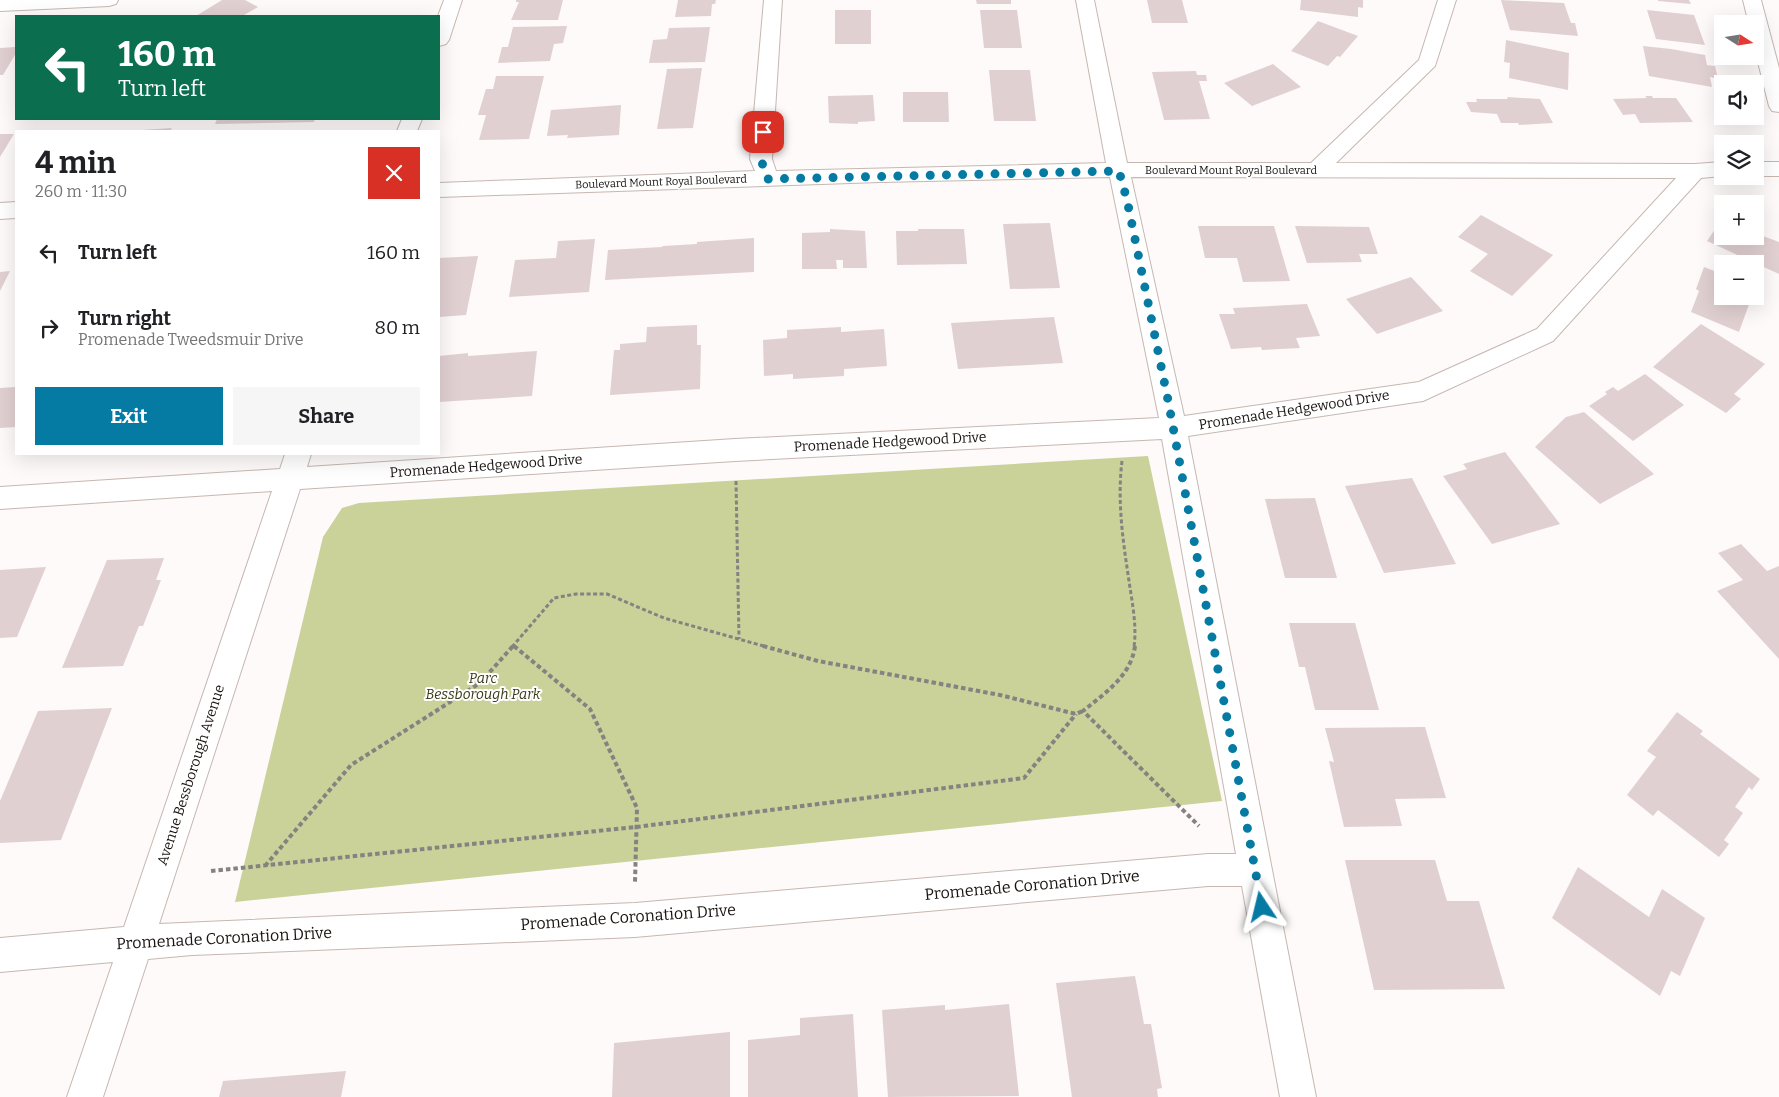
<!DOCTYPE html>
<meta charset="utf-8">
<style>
body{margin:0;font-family:Bitter,serif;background:#f6f6f6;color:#202124;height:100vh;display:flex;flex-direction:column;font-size:19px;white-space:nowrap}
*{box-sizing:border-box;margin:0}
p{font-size:16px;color:#757577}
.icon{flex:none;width:28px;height:28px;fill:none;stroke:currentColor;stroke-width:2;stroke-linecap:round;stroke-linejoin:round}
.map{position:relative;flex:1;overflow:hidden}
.panel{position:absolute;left:15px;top:130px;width:425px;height:325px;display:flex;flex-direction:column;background:#fff;border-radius:0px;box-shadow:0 5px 20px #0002}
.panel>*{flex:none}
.guide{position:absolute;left:15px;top:15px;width:425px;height:105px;border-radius:0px;box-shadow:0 5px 20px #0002;background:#0b6e4f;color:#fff;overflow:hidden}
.needle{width:32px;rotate:102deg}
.controls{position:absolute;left:1714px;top:15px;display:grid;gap:10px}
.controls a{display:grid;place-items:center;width:50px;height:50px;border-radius:0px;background:#fff;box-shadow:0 5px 20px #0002;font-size:25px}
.pin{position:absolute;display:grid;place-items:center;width:42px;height:42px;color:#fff;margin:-21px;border-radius:10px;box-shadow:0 2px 8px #0006}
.me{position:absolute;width:55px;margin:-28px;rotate:350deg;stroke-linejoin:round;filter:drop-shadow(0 0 4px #0008)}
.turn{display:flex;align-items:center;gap:18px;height:105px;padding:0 20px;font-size:22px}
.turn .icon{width:65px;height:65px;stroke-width:2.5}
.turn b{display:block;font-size:35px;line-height:42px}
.round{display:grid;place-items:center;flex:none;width:52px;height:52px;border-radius:0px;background:#f6f6f6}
.headline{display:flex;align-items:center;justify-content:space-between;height:85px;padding:0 20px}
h1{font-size:30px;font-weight:700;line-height:38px}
.cta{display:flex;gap:10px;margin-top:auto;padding:10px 20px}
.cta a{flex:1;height:58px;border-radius:0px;background:#057aa3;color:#fff;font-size:20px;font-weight:700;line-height:58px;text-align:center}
.cta a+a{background:#f6f6f6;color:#202124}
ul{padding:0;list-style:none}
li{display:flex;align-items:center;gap:15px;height:75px;padding:0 20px}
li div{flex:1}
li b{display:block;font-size:19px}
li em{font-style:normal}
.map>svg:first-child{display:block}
.green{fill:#cad199}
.building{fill:#e1d0d2}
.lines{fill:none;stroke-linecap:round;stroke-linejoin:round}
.street-casing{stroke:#c6b7b1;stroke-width:2}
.path-far1{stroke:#868280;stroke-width:3;stroke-dasharray:4 2.5;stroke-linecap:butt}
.path{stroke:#868280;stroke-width:4;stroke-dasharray:4.5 3;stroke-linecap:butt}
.street{fill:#fff;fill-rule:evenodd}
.route{stroke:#057aa3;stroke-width:9;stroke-dasharray:0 16.2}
.labels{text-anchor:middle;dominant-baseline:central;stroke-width:4;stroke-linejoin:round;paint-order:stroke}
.far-street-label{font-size:11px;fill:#181310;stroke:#fff}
.street-label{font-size:14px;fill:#181310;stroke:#fff}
.park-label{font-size:14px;font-style:italic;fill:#373b16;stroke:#fff}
.near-street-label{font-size:16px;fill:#181310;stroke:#fff}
</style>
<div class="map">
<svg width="1779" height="1097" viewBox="0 0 1779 1097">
<rect width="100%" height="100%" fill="#fdfaf9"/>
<path class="green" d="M1148,456L1222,801L235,902L323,537L342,508L359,503Z"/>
<path class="building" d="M222,0H245L258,7L242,16H196Z
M516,0H563L558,20H511L519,2H516Z
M678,0H716L715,4H712L711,16L675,17Z
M976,0H1011V4H977Z
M1147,0H1182L1188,23H1152Z
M1301,0H1363V8L1358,7V17L1300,10Z
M1501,0L1564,3L1571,23H1575L1578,36L1510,30Z
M1658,0H1689L1691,4L1658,1Z
M835,10H871V44H835Z
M980,10H1017L1022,48H984Z
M1647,10L1694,15L1705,45L1656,39Z
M1318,21L1358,36L1340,57L1337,56L1328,66L1291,51Z
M567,26L563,43L554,44L550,61L498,63L502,47H508L513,27Z
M710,27L705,62L649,63L653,40L667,39L669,28Z
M1506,40L1569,53L1568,90L1509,78L1510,63L1504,62Z
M1643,46L1671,49L1705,55L1707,65L1715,66L1718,79L1710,77L1712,87L1649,76Z
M16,47V53L3,75H0V48Z
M1273,64L1301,87L1252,106L1224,83Z
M702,68L693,128L657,129L667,69Z
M989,70H1030L1036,121H994Z
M1196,71L1197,75H1206L1207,81H1199L1210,119L1164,120L1152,72Z
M496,76H544L529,139L479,140L486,115H478L486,89H493Z
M903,92H948L949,122H903Z
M873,95L875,121L858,122V124L829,123L828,96Z
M1645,96H1652L1653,98H1676L1693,122L1640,123L1635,114L1623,115L1613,99L1647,98Z
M1507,97L1540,99L1553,123L1519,125L1518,123H1501L1497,114L1471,112L1466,102H1477L1476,99H1508Z
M621,105L619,135L567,138L568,135L547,136L551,110Z
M217,119H315L314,122L215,124Z
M172,128L170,131H142V130Z
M0,134H14L0,157Z
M1481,215L1553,255L1512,296L1470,271L1488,254L1458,237Z
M1722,219V236H1755V233L1779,242V274L1707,241Z
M1050,223L1060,288L1010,289L1003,224Z
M1198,226H1274L1290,281L1243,282L1237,258H1205Z
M1295,226L1369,227L1378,254H1359L1362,262L1307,263Z
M830,229L865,231L867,268H843V260H836L837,269H802V233L830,232Z
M918,229H964L967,264L897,265L896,231H918Z
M754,238V272L605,280L608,250L662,247L663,246L697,244V242Z
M595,239L589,292L509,297L515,260L556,258L558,241Z
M478,256L466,315L439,317V258Z
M1704,267L1722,274V296H1752L1739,332L1691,312L1699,291L1696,289Z
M10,271L0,291V272Z
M1411,277L1443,311L1377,334L1346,299Z
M1307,304L1320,336L1296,338L1300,348L1262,350L1261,347L1231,349L1219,314H1235L1233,308Z
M1054,317L1063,363L958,369L951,323Z
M1701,324L1765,364L1734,394L1741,399L1726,413L1653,367Z
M697,325V345H701L700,389L610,395L614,350H620V344L646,342L647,327Z
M841,327V332L884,329L887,366L844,369V376L793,379V374L764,376L763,340L787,338V330Z
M537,351L532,396L439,402V356L468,353V356Z
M1645,374L1684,405L1633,441L1589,406L1607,394L1605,392L1613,387L1618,391Z
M16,387V427L0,428V388Z
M1584,412L1654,474L1600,504L1535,447L1566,417Z
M1505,452L1560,524L1492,544L1443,476L1467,469L1463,464Z
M1412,478L1456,564L1384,573L1345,486Z
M1315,498L1337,578H1285L1265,499Z
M1741,544L1767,571L1779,566V659L1717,591L1743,580L1718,553Z
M164,558L156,580H161L143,626H139L123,666L62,668L107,560Z
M46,567L17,637L0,638V570Z
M1289,623H1355L1379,710H1315L1305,667H1299Z
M112,708L61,840L0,843V801L38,711Z
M1677,712L1703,731L1700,734L1760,779L1752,790L1749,787L1735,807L1743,813L1724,840L1729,844L1719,857L1658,810L1653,816L1627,795L1656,757L1647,751Z
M1425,727L1446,798L1395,799L1402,826L1344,827L1329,761L1334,762L1325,728Z
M1345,860H1435L1447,901H1479L1505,989L1374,990Z
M1578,867L1649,917L1662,889L1705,918L1680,976L1671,971L1660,996L1552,918Z
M1135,976L1144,1024H1151L1162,1088L1157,1089L1158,1097H1072L1056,983Z
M1009,1004L1019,1096L888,1097L882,1010L945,1005V1010Z
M853,1014L858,1097H748V1040L800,1035V1018Z
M730,1032V1097H612L614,1043Z
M346,1071L341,1097H219L223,1081Z"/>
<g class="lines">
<defs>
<path id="street" d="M0,0H118L116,4L109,6L0,11Z
M444,0H462L449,40L446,44L439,46L438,16Z
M764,0H782L772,159L776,171L1106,163L1076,0H1094L1127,163H1311L1419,60L1438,0H1456L1435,66L1336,163L1695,164L1722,162V176L1701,178L1553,341L1423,401L1188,436L1316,1097H1280L1242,886H1208L635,937L192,955L148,959L103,1097H67L113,962L0,972V938L124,927L272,491L0,509V487L280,469L285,454H311L307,467L735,439L1159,418L1110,177L880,182L439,197V183L755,171L750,159ZM1131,177L1676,178L1537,329L1419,382L1184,416ZM1162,439L1236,854H1208L635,903L159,924L300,489L735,461Z
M1743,0H1761L1779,68V112L1772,111L1769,106L1755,50V24H1749Z
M402,119H422L417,131H397Z
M1755,162H1779V176H1755Z
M16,202V218L0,219V203Z"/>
</defs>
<use href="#street" class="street-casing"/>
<path class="path-far1" d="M1122,461C1117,501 1123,541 1129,581C1132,602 1137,625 1134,647
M736,481L739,639
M513,645L515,647
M512,647L554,598L576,594H607L664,618L767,647"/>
<path class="path" d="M514,646L590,709L637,808L635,882
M763,646L818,661L1000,695L1076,714L1083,711
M1135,646C1131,676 1105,693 1083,711L1199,826
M265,866L351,765L480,683L513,646
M211,871L636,827L1024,778L1076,714"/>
<use href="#street" class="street"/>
</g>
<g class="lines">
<path class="route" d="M763,132L761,160L768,179L1119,171L1127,200L1168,400L1262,907"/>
</g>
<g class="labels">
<g class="far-street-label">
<text x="1231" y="170">Boulevard Mount Royal Boulevard</text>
<text transform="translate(661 182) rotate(-2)">Boulevard Mount Royal Boulevard</text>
</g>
<g class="street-label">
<text transform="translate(1294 410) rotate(-9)">Promenade Hedgewood Drive</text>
<text transform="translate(890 442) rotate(-3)">Promenade Hedgewood Drive</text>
<text transform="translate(486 466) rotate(-4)">Promenade Hedgewood Drive</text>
<text transform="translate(191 775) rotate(-72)">Avenue Bessborough Avenue</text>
</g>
<g class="park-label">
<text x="483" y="678">Parc<tspan x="483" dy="16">Bessborough Park</tspan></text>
</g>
<g class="near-street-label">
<text transform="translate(1032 885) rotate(-5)">Promenade Coronation Drive</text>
<text transform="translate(628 917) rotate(-4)">Promenade Coronation Drive</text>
<text transform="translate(224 938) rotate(-3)">Promenade Coronation Drive</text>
</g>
</g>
</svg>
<div class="controls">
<a><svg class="needle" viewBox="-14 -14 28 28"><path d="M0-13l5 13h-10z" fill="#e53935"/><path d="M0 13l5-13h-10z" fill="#757577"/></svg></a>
<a><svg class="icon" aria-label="sound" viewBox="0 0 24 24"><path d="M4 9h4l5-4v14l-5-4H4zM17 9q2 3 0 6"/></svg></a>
<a><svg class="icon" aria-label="layers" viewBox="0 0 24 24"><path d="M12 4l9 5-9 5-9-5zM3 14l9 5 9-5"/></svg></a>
<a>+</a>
<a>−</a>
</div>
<div class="pin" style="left:763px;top:132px;background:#d93025"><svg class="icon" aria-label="arrive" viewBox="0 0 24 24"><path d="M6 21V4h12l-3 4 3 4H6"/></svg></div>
<svg class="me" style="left:1262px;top:907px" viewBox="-20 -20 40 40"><path d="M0-17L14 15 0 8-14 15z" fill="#057aa3" stroke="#fff" stroke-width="4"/></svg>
<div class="guide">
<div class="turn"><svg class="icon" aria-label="left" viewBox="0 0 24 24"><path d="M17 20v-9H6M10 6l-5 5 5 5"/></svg><div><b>160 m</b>Turn left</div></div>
</div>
<section class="panel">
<div class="headline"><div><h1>4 min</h1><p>260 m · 11:30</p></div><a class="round" style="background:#d93025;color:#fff"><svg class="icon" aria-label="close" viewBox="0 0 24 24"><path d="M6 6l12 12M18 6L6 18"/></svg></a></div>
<ul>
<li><svg class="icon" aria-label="left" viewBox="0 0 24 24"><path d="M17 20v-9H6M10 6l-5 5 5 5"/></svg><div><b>Turn left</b></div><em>160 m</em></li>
<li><svg class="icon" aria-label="right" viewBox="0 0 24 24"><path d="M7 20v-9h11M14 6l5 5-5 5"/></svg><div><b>Turn right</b><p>Promenade Tweedsmuir Drive</p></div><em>80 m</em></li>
</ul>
<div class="cta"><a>Exit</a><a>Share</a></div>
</section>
</div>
